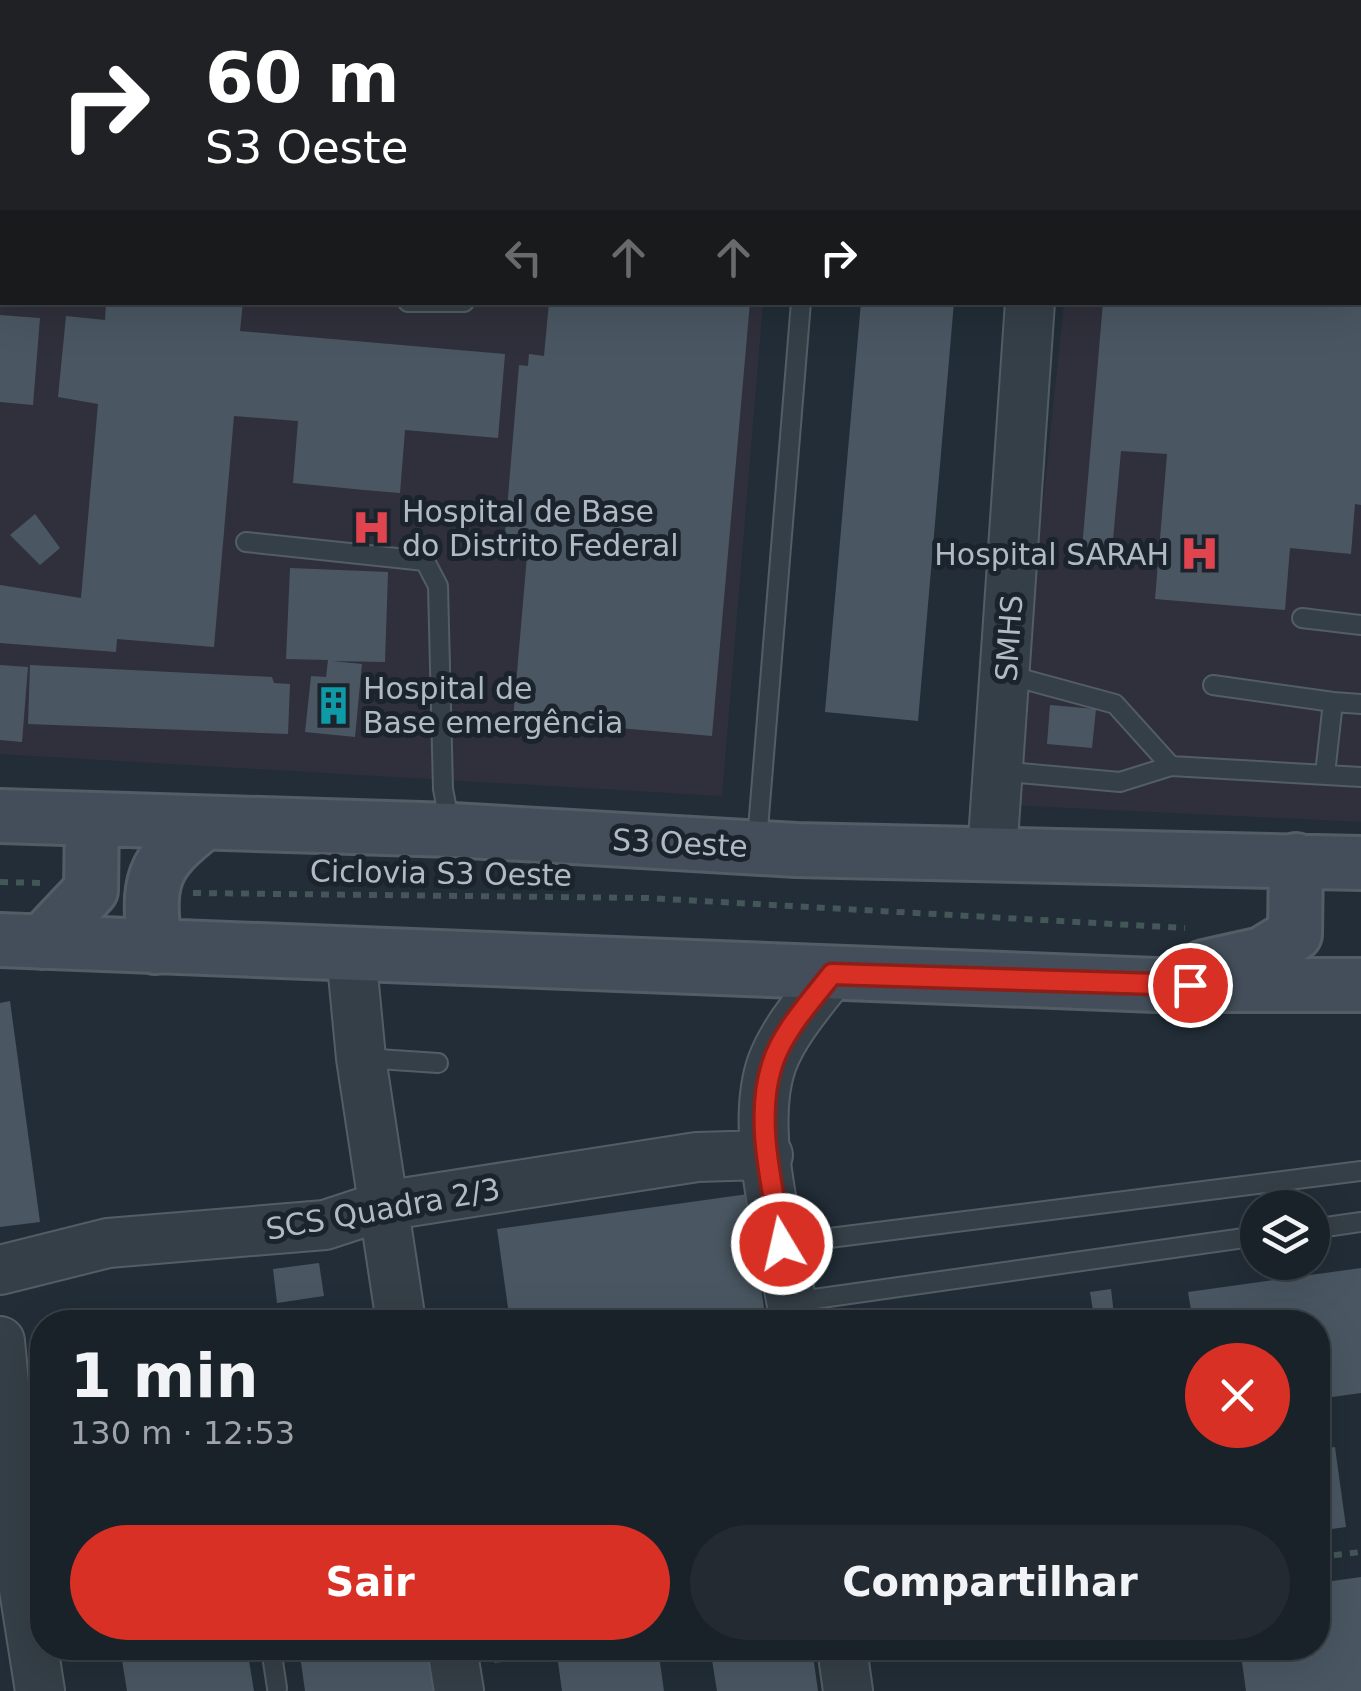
<!DOCTYPE html>
<html lang="pt">
<meta charset="utf-8">
<style>
body{margin:0;font-family:"DejaVu Sans",sans-serif;background:#232a31;color:#f1f3f6;height:100vh;display:flex;flex-direction:column;font-size:38px;white-space:nowrap}
*{box-sizing:border-box;margin:0}
p{font-size:32px;color:#9fa4a8}
.icon{flex:none;width:55px;height:55px;fill:none;stroke:currentColor;stroke-width:2;stroke-linecap:round;stroke-linejoin:round}
.map{position:relative;flex:1;overflow:hidden}
.details{position:absolute;left:30px;top:1310px;width:1300px;height:350px;display:flex;flex-direction:column;background:#1a2229;border-radius:40px;box-shadow:0 10px 40px #0002,0 0 0 2px #383f46}
.details>*{flex:none}
.banner{position:absolute;left:0px;top:0px;width:1362px;height:305px;box-shadow:0 10px 40px #0002,0 0 0 2px #383f46;background:#202124;color:#fff;overflow:hidden}
.controls{position:absolute;left:1240px;top:1190px;display:grid;gap:20px}
.controls a{display:grid;place-items:center;width:90px;height:90px;border-radius:50%;background:#1a2229;box-shadow:0 10px 40px #0002,0 0 0 2px #383f46;font-size:50px}
.pin{position:absolute;display:grid;place-items:center;width:85px;height:85px;color:#fff;margin:-42px;border:5px solid #fff;border-radius:50%;box-shadow:0 2px 10px #0007}
.me{position:absolute;width:110px;margin:-55px;rotate:351deg;stroke-linejoin:round;filter:drop-shadow(0 0 8px #0008)}
.turn{display:flex;align-items:center;gap:35px;height:210px;padding:0 40px;font-size:45px}
.turn .icon{width:130px;height:130px;stroke-width:2.5}
.turn b{display:block;font-size:70px;line-height:85px}
.lanes{display:flex;align-items:center;height:95px;padding:0 40px;background:#0003;justify-content:center;gap:50px;direction:ltr}
.lanes .off{opacity:.35}
.round{display:grid;place-items:center;flex:none;width:105px;height:105px;border-radius:52px;background:#232a31}
.head{display:flex;align-items:center;justify-content:space-between;height:170px;padding:0 40px}
h1{font-size:60px;font-weight:700;line-height:75px}
.cta{display:flex;gap:20px;margin-top:auto;padding:20px 40px}
.cta a{flex:1;height:115px;border-radius:60px;background:#d93025;color:#fff;font-size:40px;font-weight:700;line-height:115px;text-align:center}
.cta a+a{background:#232a31;color:#f1f3f6}
.map>svg:first-child{display:block}
.medical{fill:#30303c}
.building{fill:#4a5762}
.lines{fill:none;stroke-linecap:round;stroke-linejoin:round}
.service-casing{stroke:#535d65;stroke-width:22}
.tertiary-casing{stroke:#535d65;stroke-width:52}
.secondary-casing{stroke:#535d65;stroke-width:58}
.path{stroke:#445657;stroke-width:6;stroke-dasharray:8 8;stroke-linecap:butt}
.service{stroke:#353f47;stroke-width:18}
.tertiary{stroke:#353f47;stroke-width:48}
.secondary{stroke:#444e5a;stroke-width:52}
.route-casing{stroke:#8d1f18;stroke-width:25}
.route{stroke:#d93025;stroke-width:18}
.labels{text-anchor:middle;dominant-baseline:central;stroke-width:10;stroke-linejoin:round;paint-order:stroke}
.poi-label{font-size:30px;fill:#b0bac4;stroke:#1b242c;text-anchor:start}
.street-label{font-size:30px;fill:#b0bac4;stroke:#1b242c}
</style>
<div class="map">
<svg width="1361" height="1691" viewBox="0 0 1361 1691">
<rect width="100%" height="100%" fill="#222d37"/>
<path class="medical" d="M0,0H541L2,2V302L763,303L722,796L0,754Z
M1095,0H1361V822L1011,805L1064,303L1360,302V2Z"/>
<path class="building" d="M106,302H243L240,331L505,354L498,438L405,430L400,493L364,490L293,483L298,421L234,416L214,647L117,639L116,652L0,643V585L81,598L98,404L58,397L66,316L105,320Z
M549,302H750L712,736L513,719L527,556L512,555L513,545H504L519,365L528,366L529,354L544,356Z
M861,302H954L918,721L825,712Z
M1103,302H1361V505L1355,504L1351,554L1290,548L1285,610L1155,599L1167,454L1121,451L1112,551L1082,549Z
M0,315L40,318L33,405L0,402Z
M35,514L60,548L40,565L10,535Z
M290,568L388,572L385,662L332,661L362,664L355,737L305,732L311,676L326,677L328,660L286,659Z
M0,665L28,667L22,742L0,740Z
M30,665L272,677L274,683L290,684L288,734L28,724Z
M1050,705L1096,709L1092,748L1047,744Z
M10,1001L40,1222L0,1227V1003Z
M748,1194L766,1322H510L497,1229Z
M319,1263L324,1296L277,1303L273,1269Z
M1361,1268V1393L1318,1399V1322H1193L1188,1292Z
M1111,1289L1114,1315L1094,1317L1090,1292Z
M1335,1447L1346,1527L1318,1531V1450Z
M1361,1577V1691H1246L1240,1648H1318V1583Z
M120,1648H247L254,1691H127Z
M299,1648H428L434,1691H305Z
M556,1648H658L664,1691H562Z
M710,1648H812L818,1691H717Z"/>
<g class="lines">
<defs>
<path id="service" d="M1172,0V2
M408,302H464
M246,542L425,561L438,586L443,789L450,825
M1302,618L1361,625
M1008,675L1115,704L1171,766
M1213,685L1333,702L1325,774
M1333,702L1361,704
M998,771L1120,782L1171,766L1361,777
M757,841L801,302
M363,1058L438,1063
M1312,1229L1361,1222
M782,1244L1361,1171
M793,1302L1258,1236
M271,1648L277,1688"/>
<path id="tertiary" d="M1057,2L1058,0
M992,854L1030,302
M351,953L361,1058L401,1322
M0,1270L108,1243L325,1225L383,1206L697,1157L768,1155
M795,1322C784,1250 747,1133 772,1063C784,1031 811,1000 832,973
M0,1341L23,1583L40,1691
M452,1648L459,1691
M842,1648L848,1691"/>
<path id="secondary" d="M0,816L452,830L796,850L1361,863
M0,940L1156,985H1361
M42,942L91,890L92,820
M155,947C147,882 150,864 204,823
M1204,967L1262,954L1295,934L1296,860"/>
</defs>
<use href="#service" class="service-casing"/>
<use href="#tertiary" class="tertiary-casing"/>
<use href="#secondary" class="secondary-casing"/>
<path class="path" d="M0,882L42,883
M193,893L648,898L1185,928
M1318,1557L1361,1552
M494,1660L548,1654"/>
<use href="#service" class="service"/>
<use href="#tertiary" class="tertiary"/>
<use href="#secondary" class="secondary"/>
</g>
<g class="lines">
<defs>
<path id="route" d="M782,1244C773,1188 754,1121 772,1065C782,1032 811,1001 832,974L1190,985"/>
</defs>
<use href="#route" class="route-casing"/>
<use href="#route" class="route"/>
</g>
<defs>
<symbol id="hospital-bare" viewBox="-9 -9 18 18"><path d="M-5-5h3v3.5h4V-5h3V5h-3V1.5h-4V5h-3Z" fill="#e0444e" stroke="#1b242c" stroke-width="2.5" paint-order="stroke"/></symbol>
<symbol id="building-bare" viewBox="-9 -9 18 18"><path d="M-4-6H4V6H1V3H-1V6H-4ZM-2.5-4.3h1.7v1.8h-1.7ZM.8-4.3h1.7v1.8H.8ZM-2.5-1h1.7V.8h-1.7ZM.8-1h1.7V.8H.8Z" fill="#0f9aa8" stroke="#1b242c" stroke-width="2.5" paint-order="stroke"/></symbol>
</defs>
<g fill-rule="evenodd">
<use href="#hospital-bare" x="344" y="500" width="55" height="55"/>
<use href="#hospital-bare" x="1172" y="526" width="55" height="55"/>
<use href="#building-bare" x="306" y="678" width="55" height="55"/>
</g>
<g class="labels">
<g class="poi-label">
<text x="402" y="511">Hospital de Base<tspan x="402" dy="34">do Distrito Federal</tspan></text>
<text x="1169" y="554" text-anchor="end">Hospital SARAH</text>
<text x="363" y="688">Hospital de<tspan x="363" dy="34">Base emergência</tspan></text>
</g>
<g class="street-label">
<text transform="translate(1009 638) rotate(-86)">SMHS</text>
<text transform="translate(680 843) rotate(3)">S3 Oeste</text>
<text transform="translate(441 873) rotate(1)">Ciclovia S3 Oeste</text>
<text transform="translate(383 1209) rotate(-10)">SCS Quadra 2/3</text>
</g>
</g>
</svg>
<div class="controls">
<a><svg class="icon" aria-label="layers" viewBox="0 0 24 24"><path d="M12 4l9 5-9 5-9-5zM3 14l9 5 9-5"/></svg></a>
</div>
<div class="pin" style="left:1190px;top:985px;background:#d93025"><svg class="icon" aria-label="arrive" viewBox="0 0 24 24"><path d="M6 21V4h12l-3 4 3 4H6"/></svg></div>
<svg class="me" style="left:782px;top:1244px" viewBox="-20 -20 40 40"><circle r="17" fill="#d93025" stroke="#fff" stroke-width="3"/><path d="M0-11L8 9 0 5-8 9z" fill="#fff"/></svg>
<div class="banner">
<div class="turn"><svg class="icon" aria-label="right" viewBox="0 0 24 24"><path d="M7 20v-9h11M14 6l5 5-5 5"/></svg><div><b>60 m</b>S3 Oeste</div></div>
<div class="lanes"><svg class="icon off" aria-label="left" viewBox="0 0 24 24"><path d="M17 20v-9H6M10 6l-5 5 5 5"/></svg><svg class="icon off" aria-label="ahead" viewBox="0 0 24 24"><path d="M12 20V5M6 11l6-6 6 6"/></svg><svg class="icon off" aria-label="ahead" viewBox="0 0 24 24"><path d="M12 20V5M6 11l6-6 6 6"/></svg><svg class="icon" aria-label="right" viewBox="0 0 24 24"><path d="M7 20v-9h11M14 6l5 5-5 5"/></svg></div>
</div>
<section class="details">
<div class="head"><div><h1>1 min</h1><p>130 m · 12:53</p></div><a class="round" style="background:#d93025;color:#fff"><svg class="icon" aria-label="close" viewBox="0 0 24 24"><path d="M6 6l12 12M18 6L6 18"/></svg></a></div>
<div class="cta"><a>Sair</a><a>Compartilhar</a></div>
</section>
</div>
